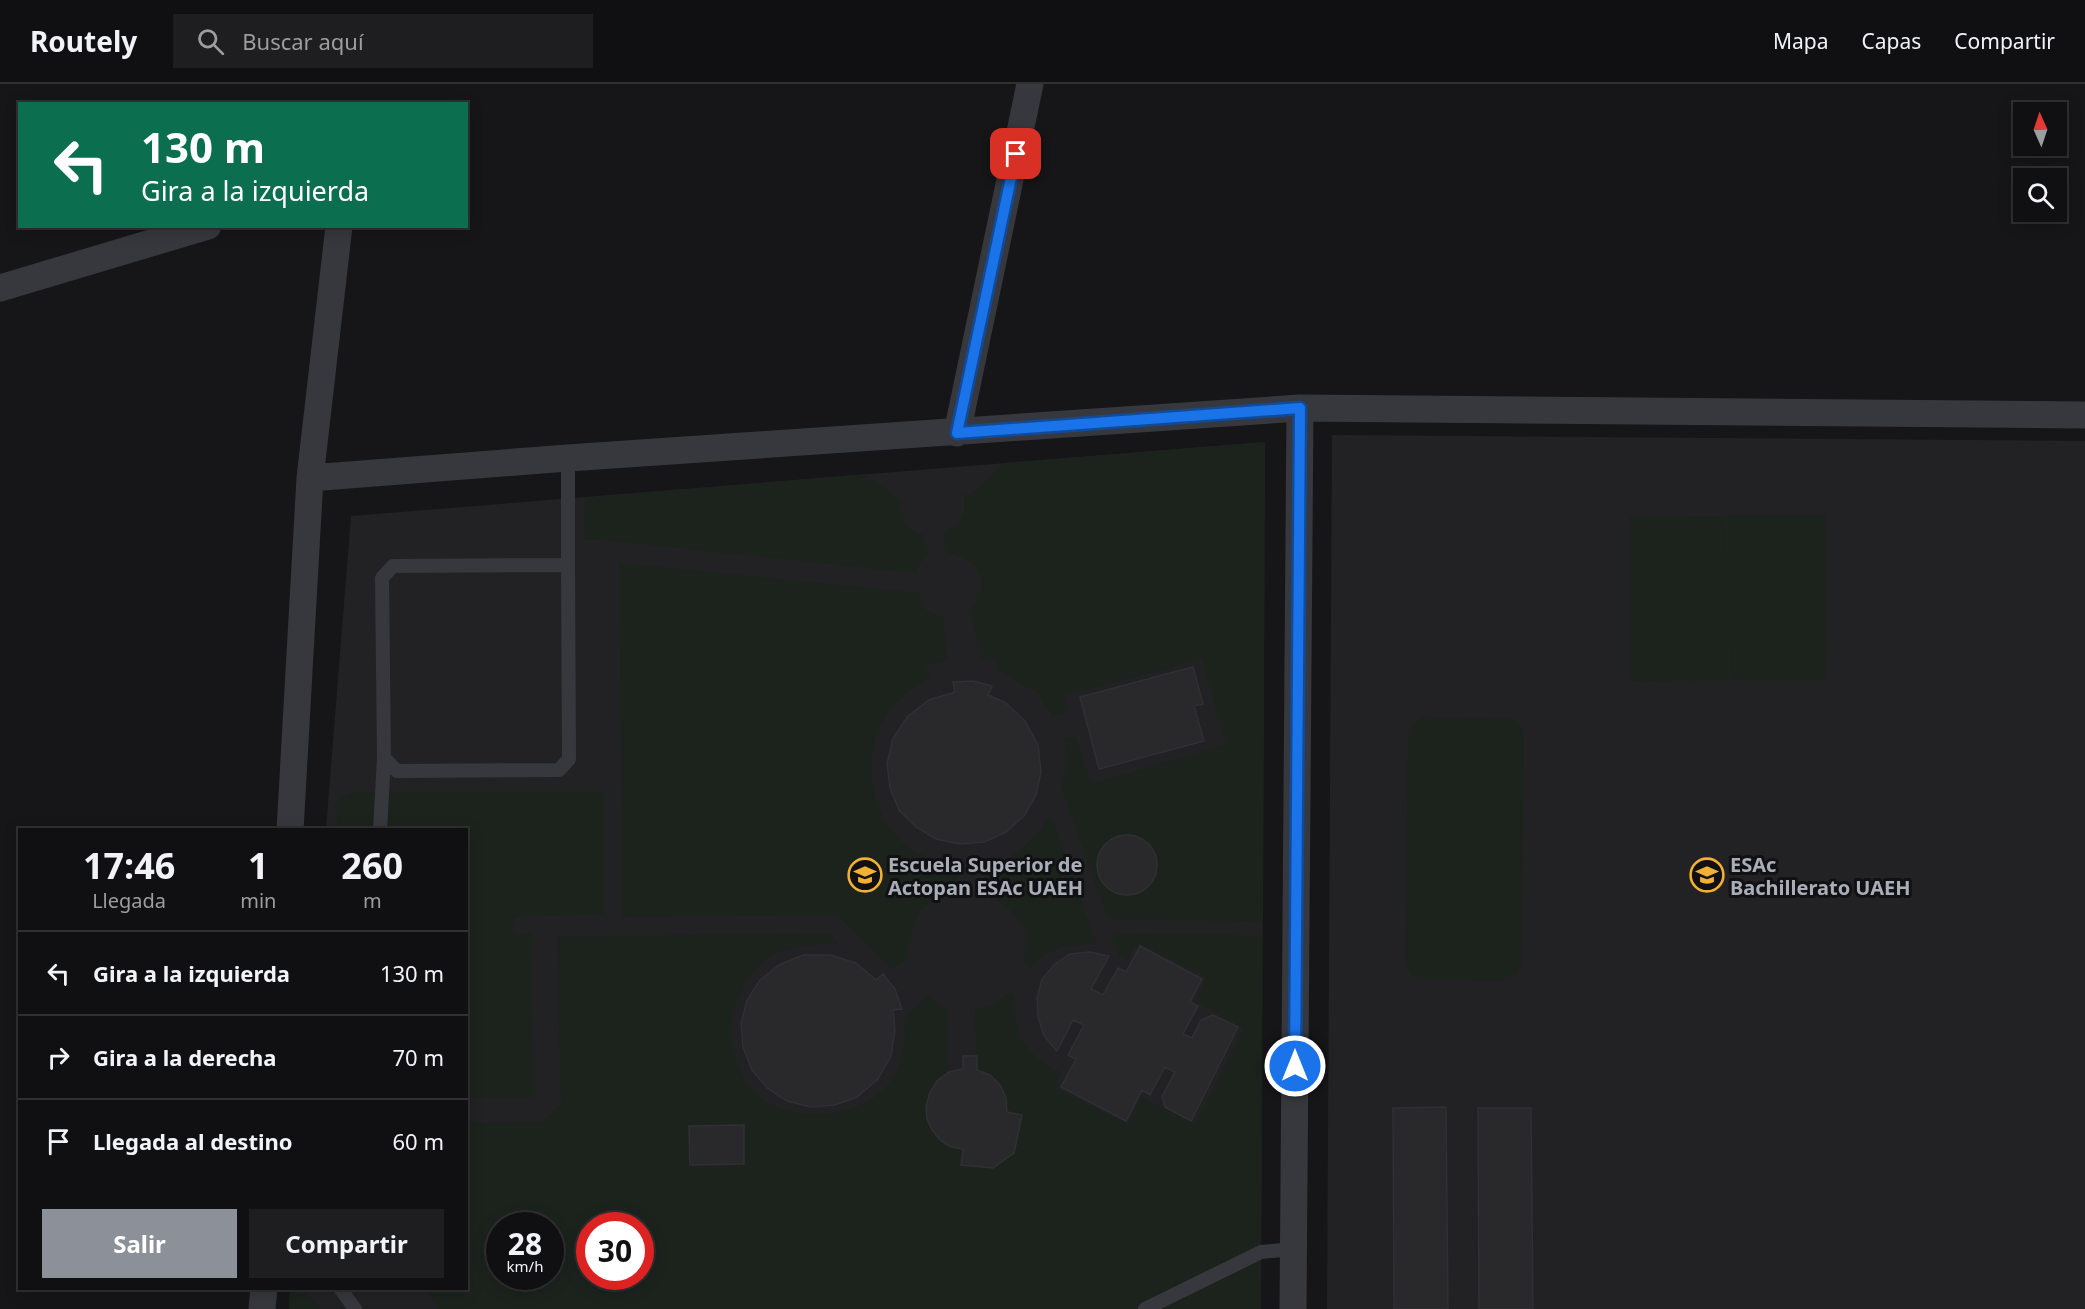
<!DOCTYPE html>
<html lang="es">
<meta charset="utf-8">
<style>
body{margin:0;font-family:"Noto Sans",sans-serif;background:#1e1e20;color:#f1f3f6;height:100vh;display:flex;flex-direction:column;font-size:22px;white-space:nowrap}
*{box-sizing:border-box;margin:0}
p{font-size:20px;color:#9c9d9f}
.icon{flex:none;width:33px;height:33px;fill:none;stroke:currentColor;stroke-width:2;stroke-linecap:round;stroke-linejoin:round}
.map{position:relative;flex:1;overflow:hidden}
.drawer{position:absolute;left:18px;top:744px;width:450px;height:462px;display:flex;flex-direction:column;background:#101012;border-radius:0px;box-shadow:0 3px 15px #0003,0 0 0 2px #303032}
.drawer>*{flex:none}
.top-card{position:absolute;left:18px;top:18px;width:450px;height:126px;border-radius:0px;box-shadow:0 3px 15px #0003,0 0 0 2px #303032;background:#0b6e4f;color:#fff;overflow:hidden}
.needle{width:39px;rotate:357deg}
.fabs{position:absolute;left:2013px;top:18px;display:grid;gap:12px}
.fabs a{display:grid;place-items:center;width:54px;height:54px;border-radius:0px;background:#101012;box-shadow:0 3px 15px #0003,0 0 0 2px #303032;font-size:30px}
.speed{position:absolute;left:486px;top:1128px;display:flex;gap:12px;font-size:30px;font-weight:700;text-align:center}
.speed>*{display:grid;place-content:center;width:78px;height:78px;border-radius:50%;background:#101012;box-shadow:0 3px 15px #0003,0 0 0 2px #303032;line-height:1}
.speed small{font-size:15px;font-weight:400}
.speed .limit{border:9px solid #d22;background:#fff;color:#111}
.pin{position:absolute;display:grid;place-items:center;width:51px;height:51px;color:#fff;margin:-26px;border-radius:12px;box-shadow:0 3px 9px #0006}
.me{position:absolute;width:66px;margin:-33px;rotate:0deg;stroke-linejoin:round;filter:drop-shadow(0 0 4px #0008)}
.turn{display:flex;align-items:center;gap:21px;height:126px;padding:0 24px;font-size:27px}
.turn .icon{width:78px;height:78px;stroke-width:2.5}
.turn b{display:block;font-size:42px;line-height:51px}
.eta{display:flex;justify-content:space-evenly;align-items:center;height:102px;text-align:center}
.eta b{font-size:36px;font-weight:700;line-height:42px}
.primary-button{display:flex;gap:12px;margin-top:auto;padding:12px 24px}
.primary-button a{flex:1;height:69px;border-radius:0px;background:#8c9099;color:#fff;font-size:24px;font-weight:700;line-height:69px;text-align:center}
.primary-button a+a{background:#1e1e20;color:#f1f3f6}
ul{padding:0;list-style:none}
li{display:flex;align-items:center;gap:18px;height:84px;padding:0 24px;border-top:2px solid #303032}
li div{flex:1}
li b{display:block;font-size:22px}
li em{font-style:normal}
header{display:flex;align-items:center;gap:36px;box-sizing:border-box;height:84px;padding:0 30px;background:#101012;border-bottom:2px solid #303032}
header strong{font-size:28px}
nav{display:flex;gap:33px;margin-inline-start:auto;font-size:21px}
.search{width:420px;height:54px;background:#1e1e20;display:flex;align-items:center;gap:15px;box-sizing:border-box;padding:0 21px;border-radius:0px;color:#9c9d9f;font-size:22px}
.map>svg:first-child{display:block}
.built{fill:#222225;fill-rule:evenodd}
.green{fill:#1c231d;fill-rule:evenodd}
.building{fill:#29292c;stroke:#303034;stroke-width:1.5}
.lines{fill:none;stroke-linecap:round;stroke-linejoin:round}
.service{stroke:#37383d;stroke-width:14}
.minor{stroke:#37383d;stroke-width:27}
.route-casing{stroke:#114b97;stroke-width:15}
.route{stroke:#1a73e8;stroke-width:10}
.labels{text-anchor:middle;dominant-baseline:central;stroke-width:6;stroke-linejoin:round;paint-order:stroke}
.poi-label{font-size:20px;font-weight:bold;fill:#a8adb8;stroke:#111113;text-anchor:start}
</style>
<header>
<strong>Routely</strong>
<div class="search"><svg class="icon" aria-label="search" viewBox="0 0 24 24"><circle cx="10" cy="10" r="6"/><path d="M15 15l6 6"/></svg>Buscar aquí</div>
<nav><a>Mapa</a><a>Capas</a><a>Compartir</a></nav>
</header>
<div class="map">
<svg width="2085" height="1225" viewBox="0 0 2085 1225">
<rect width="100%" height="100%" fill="#161618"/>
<path class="built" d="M1332,351L2085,357V1225H1327Z
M1265,358L1261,1225H289L290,1205L466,1204V746L326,745L351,432ZM500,1142H550V1192H500ZM590,1142H640V1192H590Z"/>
<path class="green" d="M1265,358L1263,837L1108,835L1061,703L1067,683L1064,655L1075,652L1092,700L1226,660L1202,575L1063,612L1069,628L1052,632L1039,610L999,587L998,577L983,576L969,528C993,498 983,478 947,469L943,448L958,441L964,429V411L972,410L1003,379Z
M865,390L900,416C902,435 903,446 924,451L928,471L921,478L916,489L604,456H584V414Z
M1728,431H1825L1826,596H1729Z
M1727,432L1728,596L1631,597L1630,433Z
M619,479L919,509L926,526L943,533L947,575L926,582L930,594C914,604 898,613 887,629C860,669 869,733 907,762C921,773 942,778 958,783L957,806C916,822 911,832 908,876L892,885L837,831L623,833Z
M1423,633L1510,634L1520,640L1524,651L1521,879L1515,892L1502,897L1421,896L1410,890L1405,877L1408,653L1413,639Z
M354,708H605V830L514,833L513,849H532L534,1013L467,1014L466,746H336L339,714Z
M1051,731L1097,861C1067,859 1052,863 1030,884L1023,878C1024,872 1027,865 1027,859C1027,834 1002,818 983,808L985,784C1020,770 1030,761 1051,731Z
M830,849L839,859C816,860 794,861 773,871C761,877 752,890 745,901C723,936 729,990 764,1016C782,1029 816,1033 838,1028C851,1025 869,1019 879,1010C896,996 902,974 905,953C905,948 904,940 906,935C908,929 922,917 927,912L937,920L949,926V988C926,1005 915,1033 939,1055C947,1062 956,1062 965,1066C975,1071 984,1078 993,1084L1014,1069L1022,1032L1007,1028C1005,1005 999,995 977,986L975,925C991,922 999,920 1009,908L1015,911C1012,953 1024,969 1061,989L1054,1004L1128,1040L1142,1013L1195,1040L1244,944L1196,918L1207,893L1138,859L1127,876L1119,872L1112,849L1262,852L1261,1225H438L426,1205L466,1204L467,1042L472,1039L541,1038L561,1021L557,853ZM500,1142H550V1192H500ZM590,1142H640V1192H590Z
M290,1205H302L321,1225H289Z"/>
<path class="building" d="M1193,583L1203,620L1194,622L1204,657L1099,685L1080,613Z
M973,597L992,602L988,611L1006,619L1025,637L1038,661L1041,688L1036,711L1024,732L1006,748L984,758L960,760L936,755L916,743L899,726L890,704L887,680L893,654L908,632L929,616L955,608L953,598Z
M1097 781a30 30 0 1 1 60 0a30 30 0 1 1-60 0Z
M1140,862L1202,895L1190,918L1198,922L1183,950L1192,954L1201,936L1213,931L1238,943L1191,1037L1165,1023L1162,1012L1175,988L1165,983L1150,1011L1142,1006L1126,1037L1061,1003L1076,975L1068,971L1084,941L1073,936L1057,967L1044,952L1038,933L1037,914L1042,895L1055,880L1070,870L1090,868L1109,872L1091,905L1103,911L1118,884L1126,888Z
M803,871H830L856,879L876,896L883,890L895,905L902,925L893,926L895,946L891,972L878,995L857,1013L835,1021L811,1023L787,1017L767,1004L752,986L743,963L741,939L747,916L760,896L779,881Z
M963,972H977V986L990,991L1000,1001L1006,1014L1007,1028L1022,1031L1014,1069L993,1084L961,1081L963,1065L951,1063L940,1056L932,1046L927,1035L926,1022L930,1008L937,997L949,988L963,985Z
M1446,1023L1448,1225H1394L1393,1024Z
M1478,1024H1531L1533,1225H1479Z
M744,1041V1080L690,1081L689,1042Z"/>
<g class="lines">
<path class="service" d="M568,374V481
M568,481L569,675L559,686L397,687L384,674L382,494L393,482Z
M380,746L384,674
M340,1204L355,1225
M1145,1225L1261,1168L1294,1165"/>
<path class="minor" d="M0,204L208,142
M957,349L1030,0
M310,394L568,374L1300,324L2085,331
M290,746L310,394L339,142
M262,1225L264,1204
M1293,1225L1300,324"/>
</g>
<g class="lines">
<defs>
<path id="route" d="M1016,70L957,349L1300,324L1295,982"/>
</defs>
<use href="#route" class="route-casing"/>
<use href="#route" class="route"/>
</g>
<defs>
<symbol id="school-ring" viewBox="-11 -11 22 22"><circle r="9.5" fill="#111113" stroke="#f2b134" stroke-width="1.5"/><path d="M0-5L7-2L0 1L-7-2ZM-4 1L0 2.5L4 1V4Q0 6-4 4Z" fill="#f2b134"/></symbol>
</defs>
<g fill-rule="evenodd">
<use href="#school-ring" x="846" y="772" width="38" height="38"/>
<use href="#school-ring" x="1688" y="772" width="38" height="38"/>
</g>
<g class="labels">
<g class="poi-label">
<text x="888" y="780">Escuela Superior de<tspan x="888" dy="23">Actopan ESAc UAEH</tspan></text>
<text x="1730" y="780">ESAc<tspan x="1730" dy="23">Bachillerato UAEH</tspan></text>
</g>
</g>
</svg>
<div class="fabs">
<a><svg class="needle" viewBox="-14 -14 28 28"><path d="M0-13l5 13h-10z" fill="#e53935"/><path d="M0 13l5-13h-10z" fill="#9c9d9f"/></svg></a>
<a><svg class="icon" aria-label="search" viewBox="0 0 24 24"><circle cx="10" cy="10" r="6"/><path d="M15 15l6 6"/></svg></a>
</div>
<div class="speed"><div>28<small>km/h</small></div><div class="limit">30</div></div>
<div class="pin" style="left:1016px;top:70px;background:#d93025"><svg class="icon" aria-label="arrive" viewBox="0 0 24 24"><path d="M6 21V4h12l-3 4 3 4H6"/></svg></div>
<svg class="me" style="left:1295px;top:982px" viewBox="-20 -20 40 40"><circle r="17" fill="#1a73e8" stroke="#fff" stroke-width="3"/><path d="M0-11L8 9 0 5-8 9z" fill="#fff"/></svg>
<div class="top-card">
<div class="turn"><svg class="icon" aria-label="left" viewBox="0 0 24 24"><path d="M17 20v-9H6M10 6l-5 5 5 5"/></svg><div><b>130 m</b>Gira a la izquierda</div></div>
</div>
<section class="drawer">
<div class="eta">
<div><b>17:46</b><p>Llegada</p></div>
<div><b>1</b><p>min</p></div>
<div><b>260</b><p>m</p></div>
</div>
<ul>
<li><svg class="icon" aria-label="left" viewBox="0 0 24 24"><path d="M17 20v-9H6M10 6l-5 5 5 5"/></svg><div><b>Gira a la izquierda</b></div><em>130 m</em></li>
<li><svg class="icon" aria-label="right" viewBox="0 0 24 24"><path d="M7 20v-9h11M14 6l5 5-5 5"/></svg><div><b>Gira a la derecha</b></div><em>70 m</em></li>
<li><svg class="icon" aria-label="arrive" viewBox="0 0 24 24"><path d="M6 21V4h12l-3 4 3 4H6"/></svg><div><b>Llegada al destino</b></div><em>60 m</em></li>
</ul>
<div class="primary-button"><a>Salir</a><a>Compartir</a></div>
</section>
</div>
